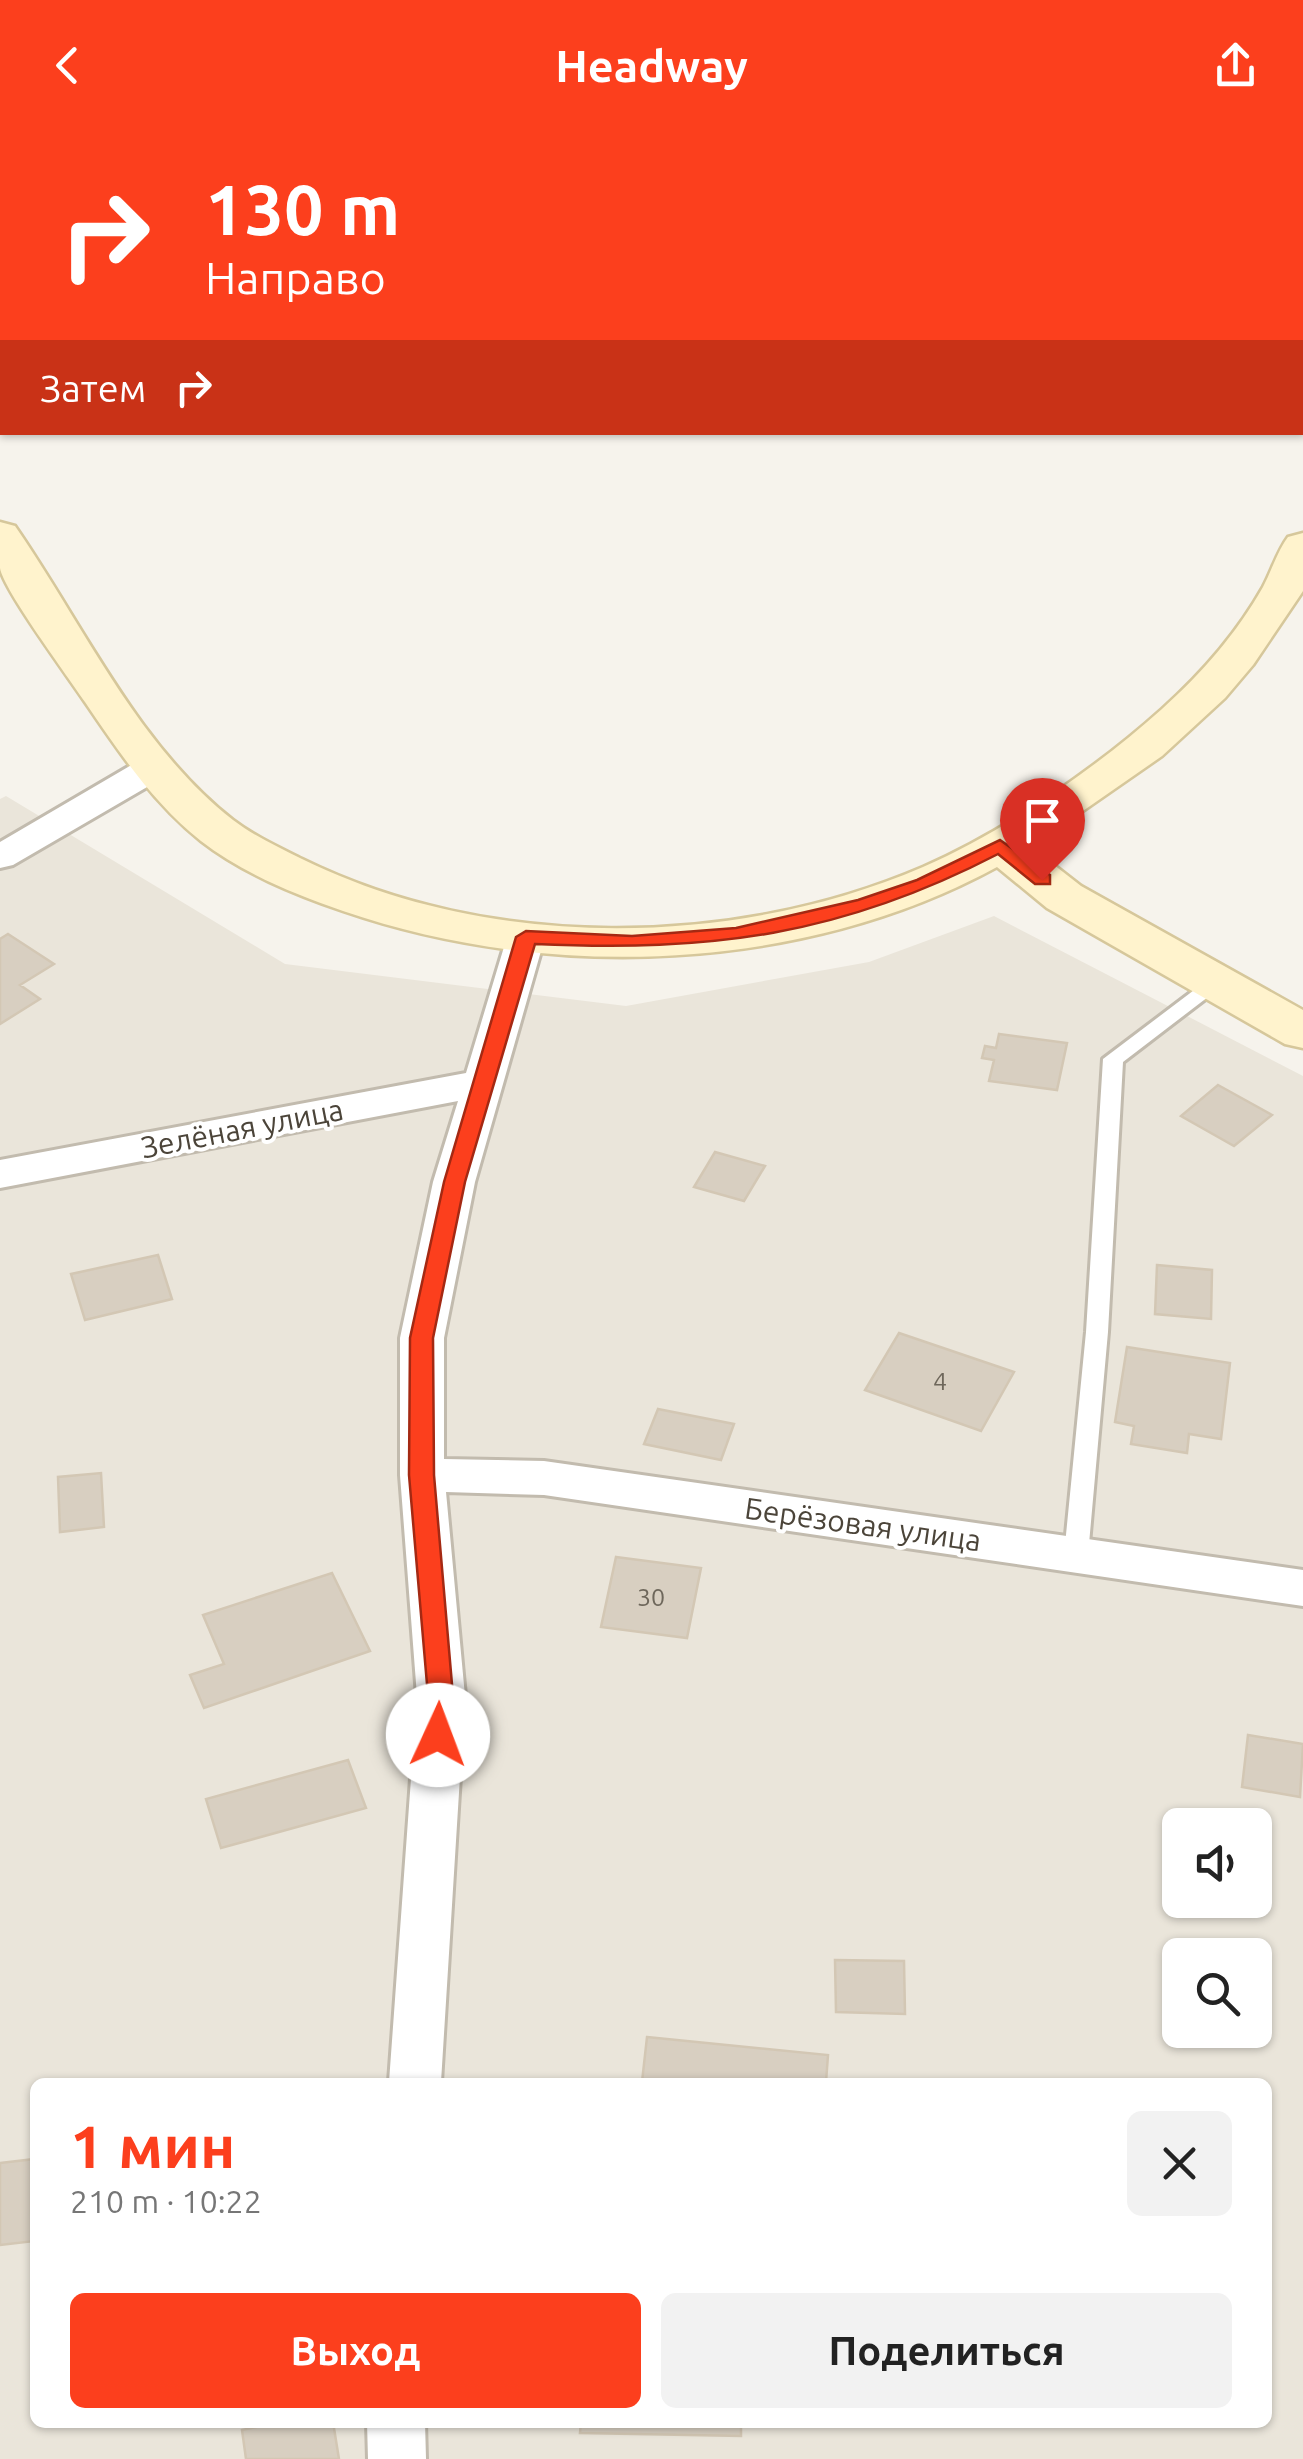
<!DOCTYPE html>
<html lang="ru">
<meta charset="utf-8">
<style>
body{margin:0;font-family:Ubuntu,sans-serif;background:#f2f2f2;color:#222;height:100vh;display:flex;flex-direction:column;font-size:38px;white-space:nowrap}
*{box-sizing:border-box;margin:0}
p{font-size:32px;color:#767676}
.icon{flex:none;width:55px;height:55px;fill:none;stroke:currentColor;stroke-width:2;stroke-linecap:round;stroke-linejoin:round}
.map{position:relative;flex:1;overflow:hidden}
.drawer{position:absolute;left:30px;top:1948px;width:1242px;height:350px;display:flex;flex-direction:column;background:#fff;border-radius:15px;box-shadow:0 2px 8px #0004}
.drawer>*{flex:none}
.hud{position:absolute;left:0px;top:0px;width:1305px;height:305px;box-shadow:0 2px 8px #0004;background:#fc3f1d;color:#fff;overflow:hidden}
.buttons{position:absolute;left:1162px;top:1678px;display:grid;gap:20px}
.buttons a{display:grid;place-items:center;width:110px;height:110px;border-radius:15px;background:#fff;box-shadow:0 2px 8px #0004;font-size:50px}
.pin{position:absolute;display:grid;place-items:center;width:85px;height:85px;color:#fff;margin:-102px -42px;border-radius:50% 50% 50% 0;rotate:-45deg;box-shadow:0 0 10px #0007}
.pin .icon{rotate:45deg}
.me{position:absolute;width:110px;margin:-55px;rotate:2deg;stroke-linejoin:round;filter:drop-shadow(0 0 8px #0008)}
.turn{display:flex;align-items:center;gap:35px;height:210px;padding:0 40px;font-size:45px}
.turn .icon{width:130px;height:130px;stroke-width:2.5}
.turn b{display:block;font-size:70px;line-height:85px}
.then{display:flex;align-items:center;height:95px;padding:0 40px;background:#0003;gap:20px;font-size:38px}
.round{display:grid;place-items:center;flex:none;width:105px;height:105px;border-radius:15px;background:#f2f2f2}
.summary{display:flex;align-items:center;justify-content:space-between;height:170px;padding:0 40px}
h1{font-size:60px;font-weight:700;line-height:75px;color:#fc3f1d}
.cta{display:flex;gap:20px;margin-top:auto;padding:20px 40px}
.cta a{flex:1;height:115px;border-radius:15px;background:#fc3f1d;color:#fff;font-size:40px;font-weight:700;line-height:115px;text-align:center}
.cta a+a{background:#f2f2f2;color:#222}
header{display:flex;justify-content:space-between;align-items:center;height:130px;padding:0 40px;background:#fc3f1d;color:#fff;font-size:45px;font-weight:700}
.map>svg:first-child{display:block}
.residential{fill:#eae5da;fill-rule:evenodd}
.building{fill:#d8cfc1;stroke:#d3c7b4;stroke-width:2.5}
.lines{fill:none;stroke-linecap:round;stroke-linejoin:round}
.lane-casing{stroke:#c2bbae;stroke-width:6}
.street-casing{stroke:#c2bbae;stroke-width:6}
.secondary-casing{stroke:#d6c79b;stroke-width:5}
.lane{fill:#fff;fill-rule:evenodd}
.street{fill:#fff;fill-rule:evenodd}
.secondary{fill:#fff3cd;fill-rule:evenodd}
.route{fill:#fc3f1d;stroke:#a42913;stroke-width:2.5}
.labels{text-anchor:middle;dominant-baseline:central;stroke-width:8;stroke-linejoin:round;paint-order:stroke}
.number-label{font-size:25px;fill:#6e675b}
.street-label{font-size:30px;fill:#4b4439;stroke:#fff}
</style>
<header><svg class="icon" aria-label="back" viewBox="0 0 24 24"><path d="M15 5l-7 7 7 7"/></svg>Headway<svg class="icon" aria-label="share" viewBox="0 0 24 24"><path d="M12 15V3M7 8l5-5 5 5M5 13v7h14v-7"/></svg></header>
<div class="map">
<svg width="1303" height="2329" viewBox="0 0 1303 2329">
<rect width="100%" height="100%" fill="#f6f3ec"/>
<path class="residential" d="M6,666L285,834L626,876L869,832L994,786L1303,946V2329H0V669ZM1180,1695H1255V1770H1180ZM1180,1825H1255V1900H1180ZM35,1952H1268V2292H35Z"/>
<path class="building" d="M8,804L54,834L20,855L40,869L0,894V809Z
M999,904L1067,913L1057,960L989,951L994,930L982,928L985,916L996,918Z
M1218,955L1272,985L1234,1016L1181,986Z
M715,1022L765,1036L744,1071L694,1057Z
M158,1125L172,1169L85,1190L71,1144Z
M1157,1135L1212,1140L1211,1189L1155,1184Z
M899,1203L1014,1242L981,1301L865,1260Z
M1127,1217L1230,1233L1221,1309L1189,1304L1187,1323L1131,1314L1134,1296L1115,1292Z
M658,1279L734,1294L721,1330L644,1314Z
M101,1343L104,1397L60,1402L58,1347Z
M616,1427L701,1438L687,1508L601,1497Z
M332,1443L370,1521L204,1578L190,1545L224,1534L203,1485Z
M1248,1605L1303,1614L1300,1667L1242,1657Z
M348,1630L366,1678L221,1718L206,1669Z
M835,1830L904,1831L905,1884L836,1882Z
M647,1907L828,1925L826,1952H642Z
M35,2029V2111L0,2115V2033Z
M280,2292H333L339,2329H246L242,2300Z
M581,2292H741V2306L580,2303Z"/>
<g class="lines">
<defs>
<path id="lane" d="M1214,845L1224,852L1221,857L1123,932L1108,1202L1088,1425L1085,1432H1067L1064,1425L1086,1202L1103,929Z"/>
<path id="street" d="M153,627L166,630L171,638L166,646L13,735L0,738V712L140,630Z
M526,795L539,799L545,807L475,1052L444,1208V1329L544,1331L1303,1440V1476L544,1365L446,1362L465,1566L441,1952H389L417,1566L400,1345V1208L433,1052L458,971L0,1058V1030L466,943L507,807L513,799Z
M367,2292H425L426,2329H368Z"/>
<path id="secondary" d="M0,392L15,396C83,494 137,615 233,690C254,706 278,717 302,729C489,821 732,819 923,737C1005,701 1095,639 1162,579C1201,544 1237,503 1263,457C1272,440 1277,422 1288,407L1303,403V461L1253,535L1225,568L1162,626L1031,717L1081,756L1303,880V918L1285,914L1047,778L997,737C803,843 549,852 343,781C294,764 242,743 201,711C153,673 119,622 85,572C69,548 3,459 0,438C0,423 0,407 0,392Z"/>
</defs>
<use href="#lane" class="lane-casing"/>
<use href="#street" class="street-casing"/>
<use href="#secondary" class="secondary-casing"/>
<use href="#lane" class="lane"/>
<use href="#street" class="street"/>
<use href="#secondary" class="secondary"/>
</g>
<path class="route" d="M1000,710L1050,745V754H1035L998,724C840,806 711,822 535,814L465,1052L433,1208L434,1345L453,1566L447,1612L438,1615L429,1612L425,1605L428,1566L409,1345L410,1208L444,1052L516,807L526,801L632,806L736,798L858,770L917,750Z"/>
<g class="labels">
<g class="number-label">
<text x="940" y="1251">4</text>
<text x="651" y="1467">30</text>
</g>
<g class="street-label">
<text transform="translate(242 998) rotate(-11)">Зелёная улица</text>
<text transform="translate(863 1394) rotate(8)">Берёзовая улица</text>
</g>
</g>
</svg>
<div class="buttons">
<a><svg class="icon" aria-label="sound" viewBox="0 0 24 24"><path d="M4 9h4l5-4v14l-5-4H4zM17 9q2 3 0 6"/></svg></a>
<a><svg class="icon" aria-label="search" viewBox="0 0 24 24"><circle cx="10" cy="10" r="6"/><path d="M15 15l6 6"/></svg></a>
</div>
<div class="pin" style="left:1042px;top:750px;background:#d93025"><svg class="icon" aria-label="arrive" viewBox="0 0 24 24"><path d="M6 21V4h12l-3 4 3 4H6"/></svg></div>
<svg class="me" style="left:438px;top:1605px" viewBox="-20 -20 40 40"><circle r="19" fill="#fff"/><path d="M0-13L10 11 0 6-10 11z" fill="#fc3f1d"/></svg>
<div class="hud">
<div class="turn"><svg class="icon" aria-label="right" viewBox="0 0 24 24"><path d="M7 20v-9h11M14 6l5 5-5 5"/></svg><div><b>130 m</b>Направо</div></div>
<div class="then">Затем<svg class="icon" aria-label="right" viewBox="0 0 24 24"><path d="M7 20v-9h11M14 6l5 5-5 5"/></svg></div>
</div>
<section class="drawer">
<div class="summary"><div><h1>1 мин</h1><p>210 m · 10:22</p></div><a class="round"><svg class="icon" aria-label="close" viewBox="0 0 24 24"><path d="M6 6l12 12M18 6L6 18"/></svg></a></div>
<div class="cta"><a>Выход</a><a>Поделиться</a></div>
</section>
</div>
